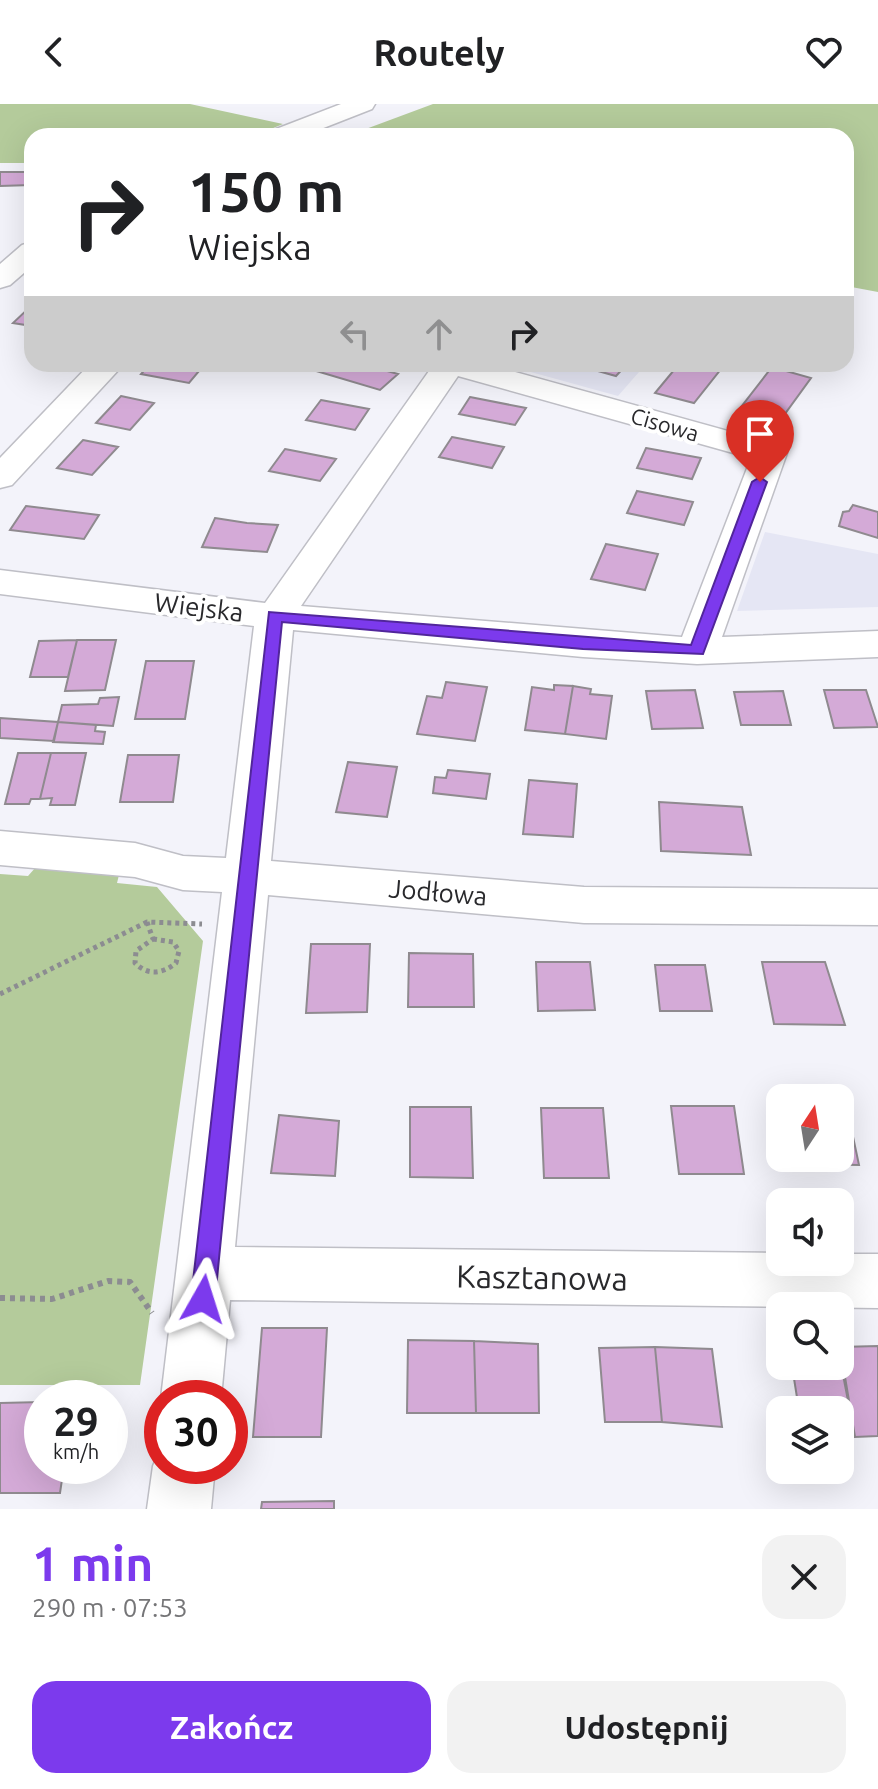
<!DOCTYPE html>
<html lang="pl">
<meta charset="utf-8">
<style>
body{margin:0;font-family:Ubuntu,sans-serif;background:#f2f2f2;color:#202124;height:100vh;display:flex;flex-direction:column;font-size:30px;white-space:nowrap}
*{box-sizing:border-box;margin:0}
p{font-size:26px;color:#757577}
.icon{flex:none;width:44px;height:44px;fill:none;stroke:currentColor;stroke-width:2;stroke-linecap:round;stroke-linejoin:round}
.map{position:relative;height:1405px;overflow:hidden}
.sheet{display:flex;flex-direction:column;background:#fff;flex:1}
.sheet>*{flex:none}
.top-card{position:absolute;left:24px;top:24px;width:830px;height:244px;border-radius:24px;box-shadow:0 8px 32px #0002;background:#fff;color:#202124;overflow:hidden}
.needle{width:52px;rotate:12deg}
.controls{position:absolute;left:766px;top:980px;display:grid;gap:16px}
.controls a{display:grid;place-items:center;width:88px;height:88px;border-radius:16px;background:#fff;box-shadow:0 8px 32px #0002;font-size:40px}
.speed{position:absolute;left:24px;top:1276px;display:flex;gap:16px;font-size:40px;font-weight:700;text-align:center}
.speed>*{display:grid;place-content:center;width:104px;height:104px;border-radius:50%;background:#fff;box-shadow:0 8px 32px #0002;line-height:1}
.speed small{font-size:20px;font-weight:400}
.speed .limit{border:12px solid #d22;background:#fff;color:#111}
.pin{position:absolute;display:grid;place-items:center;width:68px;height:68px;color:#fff;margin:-82px -34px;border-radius:50% 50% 50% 0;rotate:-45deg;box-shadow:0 0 8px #0007}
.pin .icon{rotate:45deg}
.me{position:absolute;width:88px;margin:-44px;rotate:6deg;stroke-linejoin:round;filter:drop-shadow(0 0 6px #0008)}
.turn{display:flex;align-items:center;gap:28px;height:168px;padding:0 32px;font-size:36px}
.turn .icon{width:104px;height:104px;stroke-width:2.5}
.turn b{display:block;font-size:56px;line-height:68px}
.lanes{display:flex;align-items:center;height:76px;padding:0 32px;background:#0003;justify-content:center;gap:40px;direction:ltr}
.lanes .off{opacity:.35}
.round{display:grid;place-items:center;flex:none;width:84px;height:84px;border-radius:24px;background:#f2f2f2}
.summary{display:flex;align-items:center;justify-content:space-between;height:136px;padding:0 32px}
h1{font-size:48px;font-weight:600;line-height:60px;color:#7c3aed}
.action{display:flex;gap:16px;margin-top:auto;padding:16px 32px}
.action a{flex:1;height:92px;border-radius:24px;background:#7c3aed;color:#fff;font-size:32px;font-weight:600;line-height:92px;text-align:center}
.action a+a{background:#f2f2f2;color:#202124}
header{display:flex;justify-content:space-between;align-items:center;height:104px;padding:0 32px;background:#fff;font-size:36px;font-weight:600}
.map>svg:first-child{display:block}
.built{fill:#e5e6f4}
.green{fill:#b4cb9b}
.building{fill:#d4aad7;stroke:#8f8a8f;stroke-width:2}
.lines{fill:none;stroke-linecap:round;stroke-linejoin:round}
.minor-casing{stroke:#bfbfc6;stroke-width:3}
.path-far1{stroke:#8c8c91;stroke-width:5;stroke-dasharray:4 4;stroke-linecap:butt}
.path{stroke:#8c8c91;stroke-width:6;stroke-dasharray:5 5;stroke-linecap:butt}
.minor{fill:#fff;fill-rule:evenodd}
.route{fill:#7c3aed;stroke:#51269a;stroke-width:2}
.labels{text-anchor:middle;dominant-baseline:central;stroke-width:8;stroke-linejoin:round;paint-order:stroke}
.far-street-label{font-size:22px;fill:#29292c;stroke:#fff}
.street-label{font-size:26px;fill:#29292c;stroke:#fff}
.near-street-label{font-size:32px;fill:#29292c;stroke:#fff}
</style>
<header><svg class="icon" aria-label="back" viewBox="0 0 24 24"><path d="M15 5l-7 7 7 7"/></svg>Routely<svg class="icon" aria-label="heart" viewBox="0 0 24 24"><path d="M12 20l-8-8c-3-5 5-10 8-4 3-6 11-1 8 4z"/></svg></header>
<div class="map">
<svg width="878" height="1405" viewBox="0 0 878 1405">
<rect width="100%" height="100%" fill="#f3f3fa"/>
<path class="built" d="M502,260H646L618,292Z
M765,428L878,450V503L737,507Z"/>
<path class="green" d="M0,0H190L283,20L254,32H32V59H0Z
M433,0H878V188L846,182V32H347Z
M36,763L119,771L117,779L157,783L203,837L140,1281H0V770L28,772Z"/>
<path class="building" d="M0,68H32L31,81L0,82Z
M32,201V222L13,219Z
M150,260H200L204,261L189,279L141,270Z
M320,260H362L398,270L380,286L313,266Z
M582,260H627L616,272L580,262Z
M679,260H725L694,299L655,289Z
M772,263L811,274L779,318L738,307Z
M121,292L154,299L130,326L96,319Z
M470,293L526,304L515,321L459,310Z
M321,296L369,305L355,326L306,316Z
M452,333L504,343L492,364L439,353Z
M83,336L118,343L92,371L57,364Z
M646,344L701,354L692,375L637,364Z
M285,345L336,355L320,377L269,367Z
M637,387L693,398L684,421L627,409Z
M853,401L878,408V434L839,422L843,408L849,407Z
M26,402L99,411L84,435L10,426Z
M215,414L247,419L278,421L267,448L202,443Z
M606,440L658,450L645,486L591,475Z
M77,536L68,573H30L39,537Z
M77,536H116L105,586L65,587Z
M146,557H194L185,615H135Z
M446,578L487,583L475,637L417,630L427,592L442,594Z
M554,581L573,582L565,630L525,626L532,583L554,586Z
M573,582L591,585L590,590L612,592L606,635L565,630Z
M695,586L703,624L652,625L646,587Z
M824,586H866L878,623L834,624Z
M783,587L791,621H741L734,588Z
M119,593L113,622L58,618L62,601L98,600L100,594Z
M0,614L58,618L54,637L0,634Z
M58,618L96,621L95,627L105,628L103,640L53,638Z
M18,649H51L40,695H31L29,700H5Z
M51,649H86L75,701H50L52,694L40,695Z
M128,651H179L173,698H120Z
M348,658L397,663L387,713L336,708Z
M448,666L490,670L486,695L433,689L435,673L446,674Z
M529,676L577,680L573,733L523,730Z
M659,698L742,703L751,751L661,747Z
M311,840H370L367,908L306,909Z
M409,849L473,850L474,903H408Z
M536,858H590L595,906L538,907Z
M762,858H825L845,921L774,920Z
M655,861H705L712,907H660Z
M840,995H845L859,1061L795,1060L794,1054H840Z
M671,1002H734L744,1070H679Z
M410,1003H471L473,1074L410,1073Z
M541,1004H603L609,1074H544Z
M279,1011L339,1017L335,1072L271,1069Z
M262,1224H327L321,1333H253Z
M408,1236L474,1237L476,1309H407Z
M474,1237L538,1240L539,1309H476Z
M878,1242V1332L855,1333L840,1243Z
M655,1243L662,1318H605L599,1244Z
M655,1243L712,1245L722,1323L662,1318Z
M840,1255L855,1333H840V1306H799L792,1262H840Z
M42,1298V1362H64L60,1389H0V1299Z
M334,1397V1405H261L262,1398Z"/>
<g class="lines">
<defs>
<path id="minor" d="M341,0H375L372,5L303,32H267L271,27Z
M32,138V162L10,181L0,184V160L22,141Z
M90,260H124L12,381L0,384V354Z
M434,260H486L782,342L787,349L722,533L878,527V553L697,560L583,553L293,526L271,757L584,783L878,785V821L584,819L268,791L235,1143L780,1149V1158H840V1150H878V1204L230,1196L221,1294H162V1297L161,1294L222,788L183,786L135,773L0,761V727L135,739L183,752L226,754L254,522L0,490V466L265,499ZM458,272L751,354L682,533L301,502Z
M162,1340V1362H215L211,1405H147L153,1362Z"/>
</defs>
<use href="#minor" class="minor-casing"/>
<path class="path-far1" d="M147,818L153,835
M153,835L173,838L179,847L176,859C162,870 148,872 135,859L136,847Z
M0,890L147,818L202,820"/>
<path class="path" d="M0,1194L52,1195L108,1177L130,1178L152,1209"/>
<use href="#minor" class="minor"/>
</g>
<path class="route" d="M760,373L767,378L703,550L583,545L282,518L215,1195L211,1203L203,1206L194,1203L191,1195L269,508L691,541L752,378Z"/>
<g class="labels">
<g class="far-street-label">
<text transform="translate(665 320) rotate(16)">Cisowa</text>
</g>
<g class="street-label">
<text transform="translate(199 503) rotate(7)">Wiejska</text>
<text transform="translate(438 788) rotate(5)">Jodłowa</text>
</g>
<g class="near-street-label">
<text transform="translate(542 1173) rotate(1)">Kasztanowa</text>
</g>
</g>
</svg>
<div class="controls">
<a><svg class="needle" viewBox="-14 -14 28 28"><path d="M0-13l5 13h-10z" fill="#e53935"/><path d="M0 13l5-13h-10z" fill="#757577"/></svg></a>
<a><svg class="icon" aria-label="sound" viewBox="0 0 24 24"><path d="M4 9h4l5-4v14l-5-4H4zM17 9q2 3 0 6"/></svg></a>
<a><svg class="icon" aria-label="search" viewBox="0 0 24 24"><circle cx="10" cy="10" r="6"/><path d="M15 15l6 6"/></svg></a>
<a><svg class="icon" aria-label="layers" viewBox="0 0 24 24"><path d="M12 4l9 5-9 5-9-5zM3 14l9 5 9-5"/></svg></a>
</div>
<div class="speed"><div>29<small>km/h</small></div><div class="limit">30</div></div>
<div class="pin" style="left:760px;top:378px;background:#d93025"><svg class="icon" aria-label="arrive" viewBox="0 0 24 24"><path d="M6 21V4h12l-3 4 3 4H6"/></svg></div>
<svg class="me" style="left:203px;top:1195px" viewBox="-20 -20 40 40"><path d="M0-17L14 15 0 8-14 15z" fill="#7c3aed" stroke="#fff" stroke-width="4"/></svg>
<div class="top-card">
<div class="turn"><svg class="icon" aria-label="right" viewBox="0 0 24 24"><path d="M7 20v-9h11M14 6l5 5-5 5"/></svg><div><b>150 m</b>Wiejska</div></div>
<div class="lanes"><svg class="icon off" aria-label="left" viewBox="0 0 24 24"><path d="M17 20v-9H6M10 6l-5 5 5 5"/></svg><svg class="icon off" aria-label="ahead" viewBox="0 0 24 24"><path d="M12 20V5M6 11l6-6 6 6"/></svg><svg class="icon" aria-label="right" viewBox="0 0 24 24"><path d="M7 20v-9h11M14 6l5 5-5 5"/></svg></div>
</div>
</div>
<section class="sheet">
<div class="summary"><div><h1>1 min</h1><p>290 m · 07:53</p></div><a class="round"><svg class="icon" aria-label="close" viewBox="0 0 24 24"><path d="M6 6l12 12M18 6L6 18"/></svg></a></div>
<div class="action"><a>Zakończ</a><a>Udostępnij</a></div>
</section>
